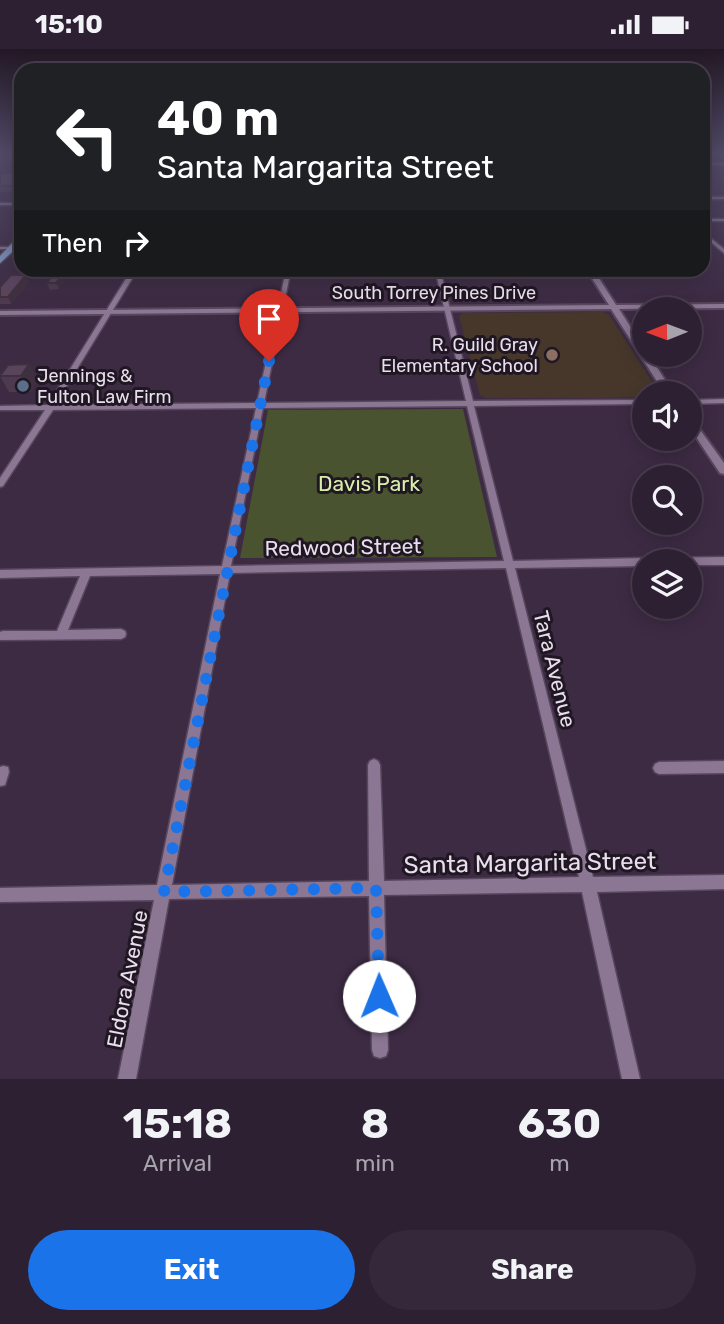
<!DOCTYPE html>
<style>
body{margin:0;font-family:Rubik,sans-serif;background:#36283b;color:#f1f3f6;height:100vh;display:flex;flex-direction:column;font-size:26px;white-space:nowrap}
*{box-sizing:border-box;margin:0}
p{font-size:23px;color:#a7a3ac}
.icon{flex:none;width:38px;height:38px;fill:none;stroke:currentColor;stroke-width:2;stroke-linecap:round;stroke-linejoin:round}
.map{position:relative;height:1030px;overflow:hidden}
.drawer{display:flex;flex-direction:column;background:#2e2033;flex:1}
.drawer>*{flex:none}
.hud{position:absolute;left:14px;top:14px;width:696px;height:214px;border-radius:21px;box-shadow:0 4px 18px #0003,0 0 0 2px #493e4e;background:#202124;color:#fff;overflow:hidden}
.needle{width:46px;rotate:269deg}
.fabs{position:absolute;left:632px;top:248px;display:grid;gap:14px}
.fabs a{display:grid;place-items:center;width:70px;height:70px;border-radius:50%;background:#2e2033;box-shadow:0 4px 18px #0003,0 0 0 2px #493e4e;font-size:35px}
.pin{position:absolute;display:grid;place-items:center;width:60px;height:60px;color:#fff;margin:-72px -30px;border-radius:50% 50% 50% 0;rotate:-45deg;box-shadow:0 0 7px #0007}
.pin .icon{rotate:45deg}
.me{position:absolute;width:77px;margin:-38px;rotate:359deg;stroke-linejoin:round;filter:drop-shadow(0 0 5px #0008)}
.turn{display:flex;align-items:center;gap:24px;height:147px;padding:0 28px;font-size:32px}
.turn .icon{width:91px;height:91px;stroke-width:2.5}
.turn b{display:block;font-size:49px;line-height:60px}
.then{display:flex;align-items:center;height:66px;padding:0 28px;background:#0003;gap:14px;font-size:26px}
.eta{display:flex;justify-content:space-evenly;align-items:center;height:119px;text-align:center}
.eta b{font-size:42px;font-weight:700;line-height:49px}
.cta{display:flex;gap:14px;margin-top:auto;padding:14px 28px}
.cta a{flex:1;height:80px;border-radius:42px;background:#1a73e8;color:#fff;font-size:28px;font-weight:700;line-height:80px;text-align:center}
.cta a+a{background:#36283b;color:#f1f3f6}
.status{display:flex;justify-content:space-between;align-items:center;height:49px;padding:0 35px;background:#2e2033;direction:ltr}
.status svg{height:19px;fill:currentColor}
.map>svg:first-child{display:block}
.education{fill:#47372b}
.green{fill:#495330}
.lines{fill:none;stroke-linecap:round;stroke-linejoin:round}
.minor-casing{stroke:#57475d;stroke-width:3}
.tertiary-casing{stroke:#57475d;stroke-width:4}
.primary-casing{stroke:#57475d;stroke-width:3}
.minor{fill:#8b7693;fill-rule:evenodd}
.tertiary{fill:#8b7693;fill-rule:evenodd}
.primary{fill:#819ec6;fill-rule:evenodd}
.wall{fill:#4d3a4f}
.shaded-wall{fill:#3f3040}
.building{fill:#5a445c;stroke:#3f3040;stroke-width:2}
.route{stroke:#1a73e8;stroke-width:12;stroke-dasharray:0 21.6}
.education-dot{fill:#8d6e63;stroke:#1f1722;stroke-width:2.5}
.service-dot{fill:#5c6f8a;stroke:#1f1722;stroke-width:2.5}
.labels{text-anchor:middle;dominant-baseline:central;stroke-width:6;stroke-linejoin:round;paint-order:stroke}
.far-street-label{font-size:18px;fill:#eadeee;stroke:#1f1722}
.far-poi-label{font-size:18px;fill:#eadeee;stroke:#1f1722;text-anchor:end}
.park-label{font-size:21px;fill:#daeeab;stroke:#1f1722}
.street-label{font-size:21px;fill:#eadeee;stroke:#1f1722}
.near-street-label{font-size:24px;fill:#eadeee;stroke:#1f1722}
</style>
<div class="status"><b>15:10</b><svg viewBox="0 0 49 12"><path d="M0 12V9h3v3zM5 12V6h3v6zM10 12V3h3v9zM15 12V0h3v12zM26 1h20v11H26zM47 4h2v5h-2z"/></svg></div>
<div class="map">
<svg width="724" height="1030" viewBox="0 0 724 1030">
<rect width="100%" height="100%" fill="#3d2b44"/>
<path class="education" d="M602,263L609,266L660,345H644V348L593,349H486L480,346L459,267L463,264Z"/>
<path class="green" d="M463,360L497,508L240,509L268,361Z"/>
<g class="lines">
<defs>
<path id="minor" d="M715,104H719L724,107V110Z
M704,114H724V116H704Z
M704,148H724V150H704Z
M0,154H21V156H0Z
M704,170H724V172H704Z
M704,184L724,200V204L704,187Z
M0,198H21V200H0Z
M132,220H137L135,224H164L167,226L164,228H133L55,356L257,354L285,226L246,227L243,225L246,223L286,222V220H291L264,354L466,352L435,220H440L473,352L644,351V355L474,357L513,512L644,509L648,512L652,509L724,508V516H690V513H644V517L515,519L593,828L724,826V840L597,843L640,1030H622L582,843L384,846L388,1001L386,1007L380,1009L374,1007L372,1001L369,847L169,850L136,1030H118L154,851L0,853V839L157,836L220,525L90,527L68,581L121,580L125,582L126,585L125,588L121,590L0,591V583L3,582H57L80,527L0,529V521L222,517L256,359L53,361L3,437L0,438V429L45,361H0V357L48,356ZM467,357L504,512L231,517L263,359ZM506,519L579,828L384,832L380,716L378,712L374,710L370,712L368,716L369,832L172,836L230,524Z
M724,350V354L690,355V351Z
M724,712V724L659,725L655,723L653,719L655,715L659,713Z
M3,717L8,718L9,723L5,736L0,737V718Z"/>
<path id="tertiary" d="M586,220H593L616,256L724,255V259L619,260L644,299V306H649L674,345H665L611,260L0,266V262L609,256Z
M690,370L693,371L724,414V425L720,424L690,379Z"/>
<path id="primary" d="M18,188H21V195L0,214V207Z"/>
</defs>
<use href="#minor" class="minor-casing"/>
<use href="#tertiary" class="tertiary-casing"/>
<use href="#primary" class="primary-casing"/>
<use href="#minor" class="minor"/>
<use href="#tertiary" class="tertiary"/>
<use href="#primary" class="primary"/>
</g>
<path class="wall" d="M21,122V143H0V125Z
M57,220L59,240L50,241L47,234Z
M29,233L11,255H0V238Z
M29,315L37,331L30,343H9L0,327Z"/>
<path class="shaded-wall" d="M67,220H74L59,240L56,234Z
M26,226L29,233L11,255L8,248Z
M29,315L37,331L30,343L21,327Z"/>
<path class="building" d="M21,122V137H0V125Z
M57,220H67L56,234H47Z
M11,226H26L8,248H0V238Z
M29,315L21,327H0L8,316Z"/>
<linearGradient id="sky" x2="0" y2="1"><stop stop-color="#221825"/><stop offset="0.42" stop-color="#514a67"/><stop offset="1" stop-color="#514a67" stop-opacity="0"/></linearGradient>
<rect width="724" height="248" fill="url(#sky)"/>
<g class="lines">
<path class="route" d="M269,312L164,843L376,839L379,947"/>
</g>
<circle class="education-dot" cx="552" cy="306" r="7"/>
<circle class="service-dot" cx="23" cy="337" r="7"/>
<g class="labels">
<g class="far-street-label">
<text x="434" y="244">South Torrey Pines Drive</text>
</g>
<g class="far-poi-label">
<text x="538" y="296">R. Guild Gray<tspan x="538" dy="21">Elementary School</tspan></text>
<text x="37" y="327" text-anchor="start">Jennings &amp;<tspan x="37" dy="21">Fulton Law Firm</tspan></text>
</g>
<g class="park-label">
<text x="369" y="434">Davis Park</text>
</g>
<g class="street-label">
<text transform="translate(343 498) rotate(-1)">Redwood Street</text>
<text transform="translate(555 620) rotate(76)">Tara Avenue</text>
<text transform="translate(127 930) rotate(-79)">Eldora Avenue</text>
</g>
<g class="near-street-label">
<text transform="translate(530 814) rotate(-1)">Santa Margarita Street</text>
</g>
</g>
</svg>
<div class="fabs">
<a><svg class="needle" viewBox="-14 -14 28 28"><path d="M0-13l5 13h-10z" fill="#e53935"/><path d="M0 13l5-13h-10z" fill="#a7a3ac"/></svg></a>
<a><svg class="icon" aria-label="sound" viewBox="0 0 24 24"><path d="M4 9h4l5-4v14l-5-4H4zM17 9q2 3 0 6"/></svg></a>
<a><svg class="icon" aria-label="search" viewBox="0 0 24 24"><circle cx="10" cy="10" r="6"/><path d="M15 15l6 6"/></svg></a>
<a><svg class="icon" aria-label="layers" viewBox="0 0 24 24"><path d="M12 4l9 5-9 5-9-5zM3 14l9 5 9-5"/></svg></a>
</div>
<div class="pin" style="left:269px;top:312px;background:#d93025"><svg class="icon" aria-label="arrive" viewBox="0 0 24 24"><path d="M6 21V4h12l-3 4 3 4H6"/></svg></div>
<svg class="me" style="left:379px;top:947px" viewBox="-20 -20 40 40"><circle r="19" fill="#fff"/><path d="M0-13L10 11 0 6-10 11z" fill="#1a73e8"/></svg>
<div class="hud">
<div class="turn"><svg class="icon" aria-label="left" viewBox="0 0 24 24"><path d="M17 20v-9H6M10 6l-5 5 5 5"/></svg><div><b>40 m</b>Santa Margarita Street</div></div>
<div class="then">Then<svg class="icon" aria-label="right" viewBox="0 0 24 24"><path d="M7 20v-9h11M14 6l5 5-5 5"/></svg></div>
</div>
</div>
<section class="drawer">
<div class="eta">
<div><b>15:18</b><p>Arrival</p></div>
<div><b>8</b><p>min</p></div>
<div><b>630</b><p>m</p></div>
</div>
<div class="cta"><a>Exit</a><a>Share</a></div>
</section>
